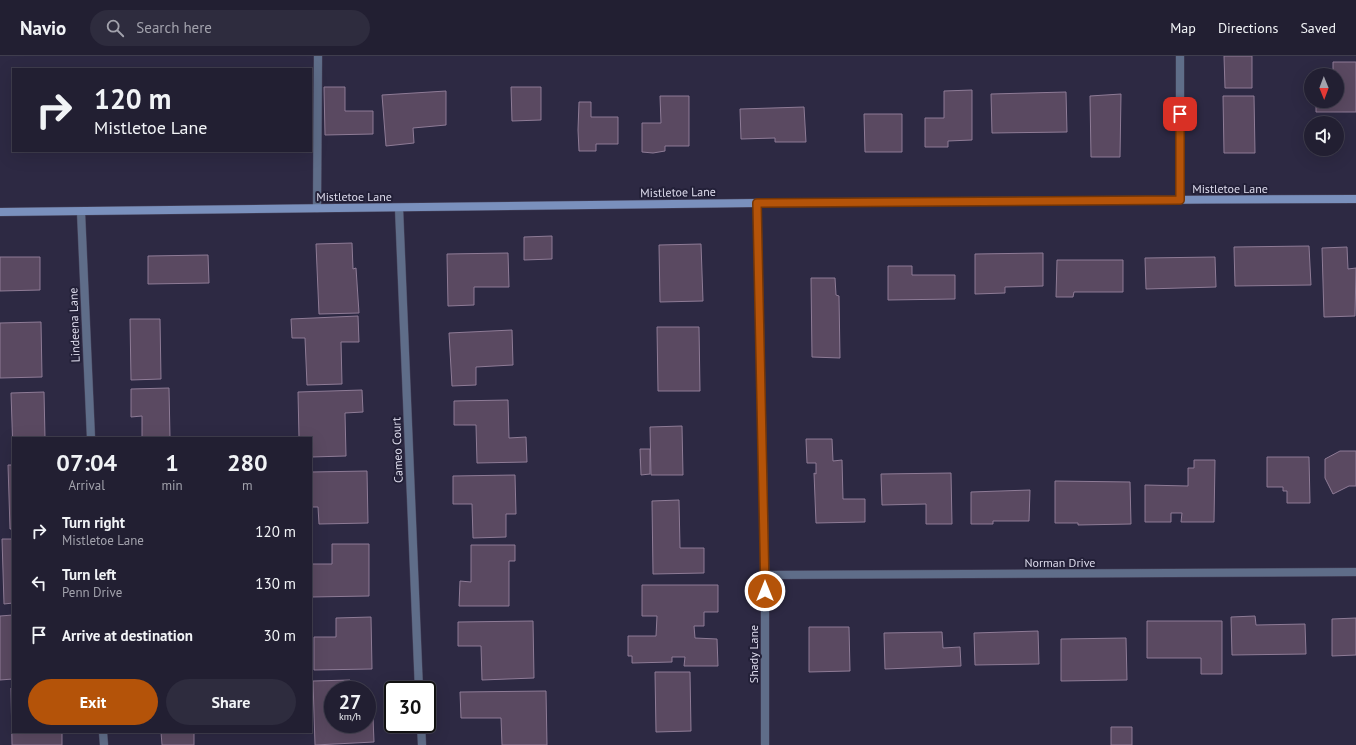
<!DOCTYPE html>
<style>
body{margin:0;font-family:"PT Sans",sans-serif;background:#2e2c3e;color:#f1f3f6;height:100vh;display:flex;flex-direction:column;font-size:15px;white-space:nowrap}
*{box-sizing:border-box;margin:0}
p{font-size:13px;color:#a2a2ac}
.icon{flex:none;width:22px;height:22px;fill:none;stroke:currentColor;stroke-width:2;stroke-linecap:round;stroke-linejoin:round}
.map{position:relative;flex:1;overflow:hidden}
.drawer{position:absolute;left:12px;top:381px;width:300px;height:296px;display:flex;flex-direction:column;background:#221f32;border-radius:0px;box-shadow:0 4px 16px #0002,0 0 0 1px #3f3d4d}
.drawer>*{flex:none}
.banner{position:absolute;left:12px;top:12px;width:300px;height:84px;border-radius:0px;box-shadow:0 4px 16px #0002,0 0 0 1px #3f3d4d;background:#221f32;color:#f1f3f6;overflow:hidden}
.needle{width:26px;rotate:179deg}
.buttons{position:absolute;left:1304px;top:12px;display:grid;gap:8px}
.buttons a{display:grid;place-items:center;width:40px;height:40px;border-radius:50%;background:#221f32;box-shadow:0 4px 16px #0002,0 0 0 1px #3f3d4d;font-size:20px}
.speed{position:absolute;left:324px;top:625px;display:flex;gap:8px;font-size:20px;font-weight:700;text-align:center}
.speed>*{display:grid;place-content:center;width:52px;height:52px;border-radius:50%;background:#221f32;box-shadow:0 4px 16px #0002,0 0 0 1px #3f3d4d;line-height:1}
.speed small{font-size:10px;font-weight:400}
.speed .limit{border:2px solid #111;border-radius:6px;background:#fff;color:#111}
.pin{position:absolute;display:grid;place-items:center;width:34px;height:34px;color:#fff;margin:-17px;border-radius:8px;box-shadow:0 2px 6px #0006}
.me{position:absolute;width:44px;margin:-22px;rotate:0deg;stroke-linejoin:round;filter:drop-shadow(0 0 3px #0008)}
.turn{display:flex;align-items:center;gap:14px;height:84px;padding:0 16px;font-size:18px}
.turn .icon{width:52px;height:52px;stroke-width:2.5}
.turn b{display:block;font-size:28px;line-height:34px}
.eta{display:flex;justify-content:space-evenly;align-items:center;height:68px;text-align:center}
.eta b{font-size:24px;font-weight:700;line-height:28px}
.primary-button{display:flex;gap:8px;margin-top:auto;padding:8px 16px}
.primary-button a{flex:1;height:46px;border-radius:24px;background:#b45309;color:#fff;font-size:16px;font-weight:700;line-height:46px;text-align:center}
.primary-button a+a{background:#2e2c3e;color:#f1f3f6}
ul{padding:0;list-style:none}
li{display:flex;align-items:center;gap:12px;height:52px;padding:0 16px}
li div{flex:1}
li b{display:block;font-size:15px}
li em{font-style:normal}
header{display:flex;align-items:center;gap:24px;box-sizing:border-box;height:56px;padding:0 20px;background:#221f32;border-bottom:1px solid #3f3d4d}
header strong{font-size:19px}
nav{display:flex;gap:22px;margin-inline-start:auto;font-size:14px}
.search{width:280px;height:36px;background:#2e2c3e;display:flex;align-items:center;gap:10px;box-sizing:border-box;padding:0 14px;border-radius:22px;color:#a2a2ac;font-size:15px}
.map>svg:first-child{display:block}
.building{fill:#5a4961;stroke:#8e7b96}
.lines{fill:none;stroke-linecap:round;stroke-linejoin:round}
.lane-casing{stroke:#49465e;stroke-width:9}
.street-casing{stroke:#49465e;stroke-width:9}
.secondary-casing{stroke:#49465e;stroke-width:9}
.lane{stroke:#5f6d89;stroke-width:8}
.street{stroke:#5f6d89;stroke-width:8}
.secondary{stroke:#7a90bd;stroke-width:8}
.route-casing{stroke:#753606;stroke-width:10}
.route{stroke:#b45309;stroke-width:7}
.labels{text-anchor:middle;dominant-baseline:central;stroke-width:4;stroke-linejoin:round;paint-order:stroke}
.street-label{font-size:12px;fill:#dedced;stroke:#232038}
</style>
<header>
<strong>Navio</strong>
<div class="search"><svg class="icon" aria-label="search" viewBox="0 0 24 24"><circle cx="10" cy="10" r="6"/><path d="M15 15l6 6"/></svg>Search here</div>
<nav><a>Map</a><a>Directions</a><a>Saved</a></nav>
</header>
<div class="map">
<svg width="1356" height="689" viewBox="0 0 1356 689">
<rect width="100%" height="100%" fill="#2d2943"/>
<path class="building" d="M1224,0H1252V32H1225Z
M1333,6H1356V56H1316V45H1337V19H1333Z
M324,31H345V55H373V78L325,79Z
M511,31H541V64L512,65Z
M972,34V84L948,85V91H925V62H944V35Z
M446,35V69L413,72L414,87L386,90L382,39Z
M1066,36L1067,76L992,77L991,38Z
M1121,38L1120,101H1091L1090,40Z
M660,40H689V90H665V95L653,97L642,96V67H661Z
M1223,40H1254L1255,97H1224Z
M579,46H591V61H618V88H596V95H579L578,74Z
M804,51L806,86H775V82L741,83L740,53Z
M864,58H902V96H865Z
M552,180V203L524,204V181Z
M352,187L353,213L356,212L359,257L319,258L316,188Z
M701,188L703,245L660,246L659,189Z
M1309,190L1311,229L1235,230L1234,191Z
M1347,191L1348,213L1356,212L1355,260L1324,261L1322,192Z
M508,197L509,231H474V249L448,250L447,198Z
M1043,197V230L1005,231V237L975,238V198Z
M208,199L209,227L148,228V200Z
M0,201H40V234L0,235Z
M1215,201L1216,231L1146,233L1145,202Z
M1057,204H1123V236H1074L1073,241H1056Z
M888,210H912V219H955V243L888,244Z
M811,222H835L836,239L839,240L840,302L812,301Z
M358,260L359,286H341L342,328L307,329L305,282H292L291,263Z
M130,263H160L161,323L131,324Z
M41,266L42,321L0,322V267Z
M657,271H699L700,335H658Z
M512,274L513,309L476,311V329L452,330L449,277Z
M169,332L170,382H142V360L131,361V333Z
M362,334L363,356L345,357L346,400L311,401V382H299L298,336Z
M44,336L45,382H13V397L11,337Z
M508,344L509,382L526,381L527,406L477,407L476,369H454V345Z
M682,370L683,419H651L650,371Z
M806,383H832L833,405L842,404L843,443H865V466L816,467L814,417L816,418V407H807Z
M640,393H650V418L641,419Z
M1340,395H1356V430H1349L1333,438L1325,422V403Z
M1267,401H1309L1310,447H1287V435H1283V431H1267Z
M1194,404H1215L1214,466H1181L1182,457H1171V466H1145V429L1188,430V412H1194Z
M8,409H13V473H10Z
M367,415L368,467L319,468L318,451H311V416Z
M951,417L952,468H926V448L882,449L881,418Z
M515,419L516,458H506V481L473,482L472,448H453V420Z
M1055,425L1130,426L1131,468L1078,469V467H1055Z
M1030,434L1029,465H993V468H971V436Z
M679,444L680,492H704V517L653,518L652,445Z
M2,483H13V547L4,548Z
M332,488H369V540L311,541V508H332Z
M471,489H515V505H509V550H459L460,525L471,526Z
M642,529H718V556H704V570H694L695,582L717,583L718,610H684L685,601H672V606L632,607V600H628V580H656L657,560H642Z
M13,559V623L0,624V560Z
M1255,560L1256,569L1305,568L1306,598L1232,599L1231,561Z
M371,561L372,613L314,614V581H336V562Z
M1356,562V599L1332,600V563Z
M533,565L534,622L482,624L481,590H458V566Z
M1147,565H1222V618H1201V602H1147Z
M809,571H849L850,615L809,616Z
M1038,575L1039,608L975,609L974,577Z
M942,576L943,592L960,591L961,610L885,613L884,577Z
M1126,582L1127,624L1061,625V583Z
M655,616H690L691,675L656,676Z
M350,624L351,634H333V668H367V661H373L374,686L315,689L313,625Z
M11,632H13V676H62V689H12Z
M546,635L547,689H502L501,662H461L460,636Z
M1111,671H1132V689H1111Z
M161,676H194V689H162Z"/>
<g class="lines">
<defs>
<path id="lane" d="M317,152L318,0"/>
<path id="street" d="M1180,0V144
M757,147L765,519V689
M399,152L419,634
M81,156L91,382
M765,519L1356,516
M421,668L422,689
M103,676L104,689"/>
<path id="secondary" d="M0,156C252,154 504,149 756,147C956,144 1156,144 1356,143"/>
</defs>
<use href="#lane" class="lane-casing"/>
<use href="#street" class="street-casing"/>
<use href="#secondary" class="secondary-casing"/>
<use href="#lane" class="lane"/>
<use href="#street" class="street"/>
<use href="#secondary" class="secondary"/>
</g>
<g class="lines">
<defs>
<path id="route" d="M765,535L757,147L1180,144V58"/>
</defs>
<use href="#route" class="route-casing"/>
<use href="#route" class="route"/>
</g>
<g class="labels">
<g class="street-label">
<text x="1230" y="132">Mistletoe Lane</text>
<text transform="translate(678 136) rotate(-1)">Mistletoe Lane</text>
<text x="354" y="140">Mistletoe Lane</text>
<text transform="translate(74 269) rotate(-92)">Lindeena Lane</text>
<text transform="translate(397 394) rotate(-92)">Cameo Court</text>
<text x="1060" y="506">Norman Drive</text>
<text transform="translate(753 598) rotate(-90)">Shady Lane</text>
</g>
</g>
</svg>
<div class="buttons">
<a><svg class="needle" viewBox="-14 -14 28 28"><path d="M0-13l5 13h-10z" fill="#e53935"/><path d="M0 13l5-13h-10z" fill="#a2a2ac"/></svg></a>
<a><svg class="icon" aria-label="sound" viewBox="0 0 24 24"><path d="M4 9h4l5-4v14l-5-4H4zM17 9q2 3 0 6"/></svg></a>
</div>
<div class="speed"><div>27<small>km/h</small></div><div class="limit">30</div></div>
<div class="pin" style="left:1180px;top:58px;background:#d93025"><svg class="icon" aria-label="arrive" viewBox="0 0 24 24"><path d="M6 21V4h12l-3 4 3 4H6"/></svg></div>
<svg class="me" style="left:765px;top:535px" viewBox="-20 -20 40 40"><circle r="17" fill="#b45309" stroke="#fff" stroke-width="3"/><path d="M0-11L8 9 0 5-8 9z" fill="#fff"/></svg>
<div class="banner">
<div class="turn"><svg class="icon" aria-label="right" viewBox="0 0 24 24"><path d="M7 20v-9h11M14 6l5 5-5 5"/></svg><div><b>120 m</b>Mistletoe Lane</div></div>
</div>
<section class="drawer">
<div class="eta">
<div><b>07:04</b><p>Arrival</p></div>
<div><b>1</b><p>min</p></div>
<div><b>280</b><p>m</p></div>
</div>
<ul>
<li><svg class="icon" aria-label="right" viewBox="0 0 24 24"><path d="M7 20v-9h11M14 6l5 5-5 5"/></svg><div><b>Turn right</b><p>Mistletoe Lane</p></div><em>120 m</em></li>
<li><svg class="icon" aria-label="left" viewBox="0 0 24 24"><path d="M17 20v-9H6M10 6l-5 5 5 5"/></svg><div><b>Turn left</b><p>Penn Drive</p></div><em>130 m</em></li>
<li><svg class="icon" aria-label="arrive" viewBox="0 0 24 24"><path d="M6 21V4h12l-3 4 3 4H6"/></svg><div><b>Arrive at destination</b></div><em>30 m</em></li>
</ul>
<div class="primary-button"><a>Exit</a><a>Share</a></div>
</section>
</div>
